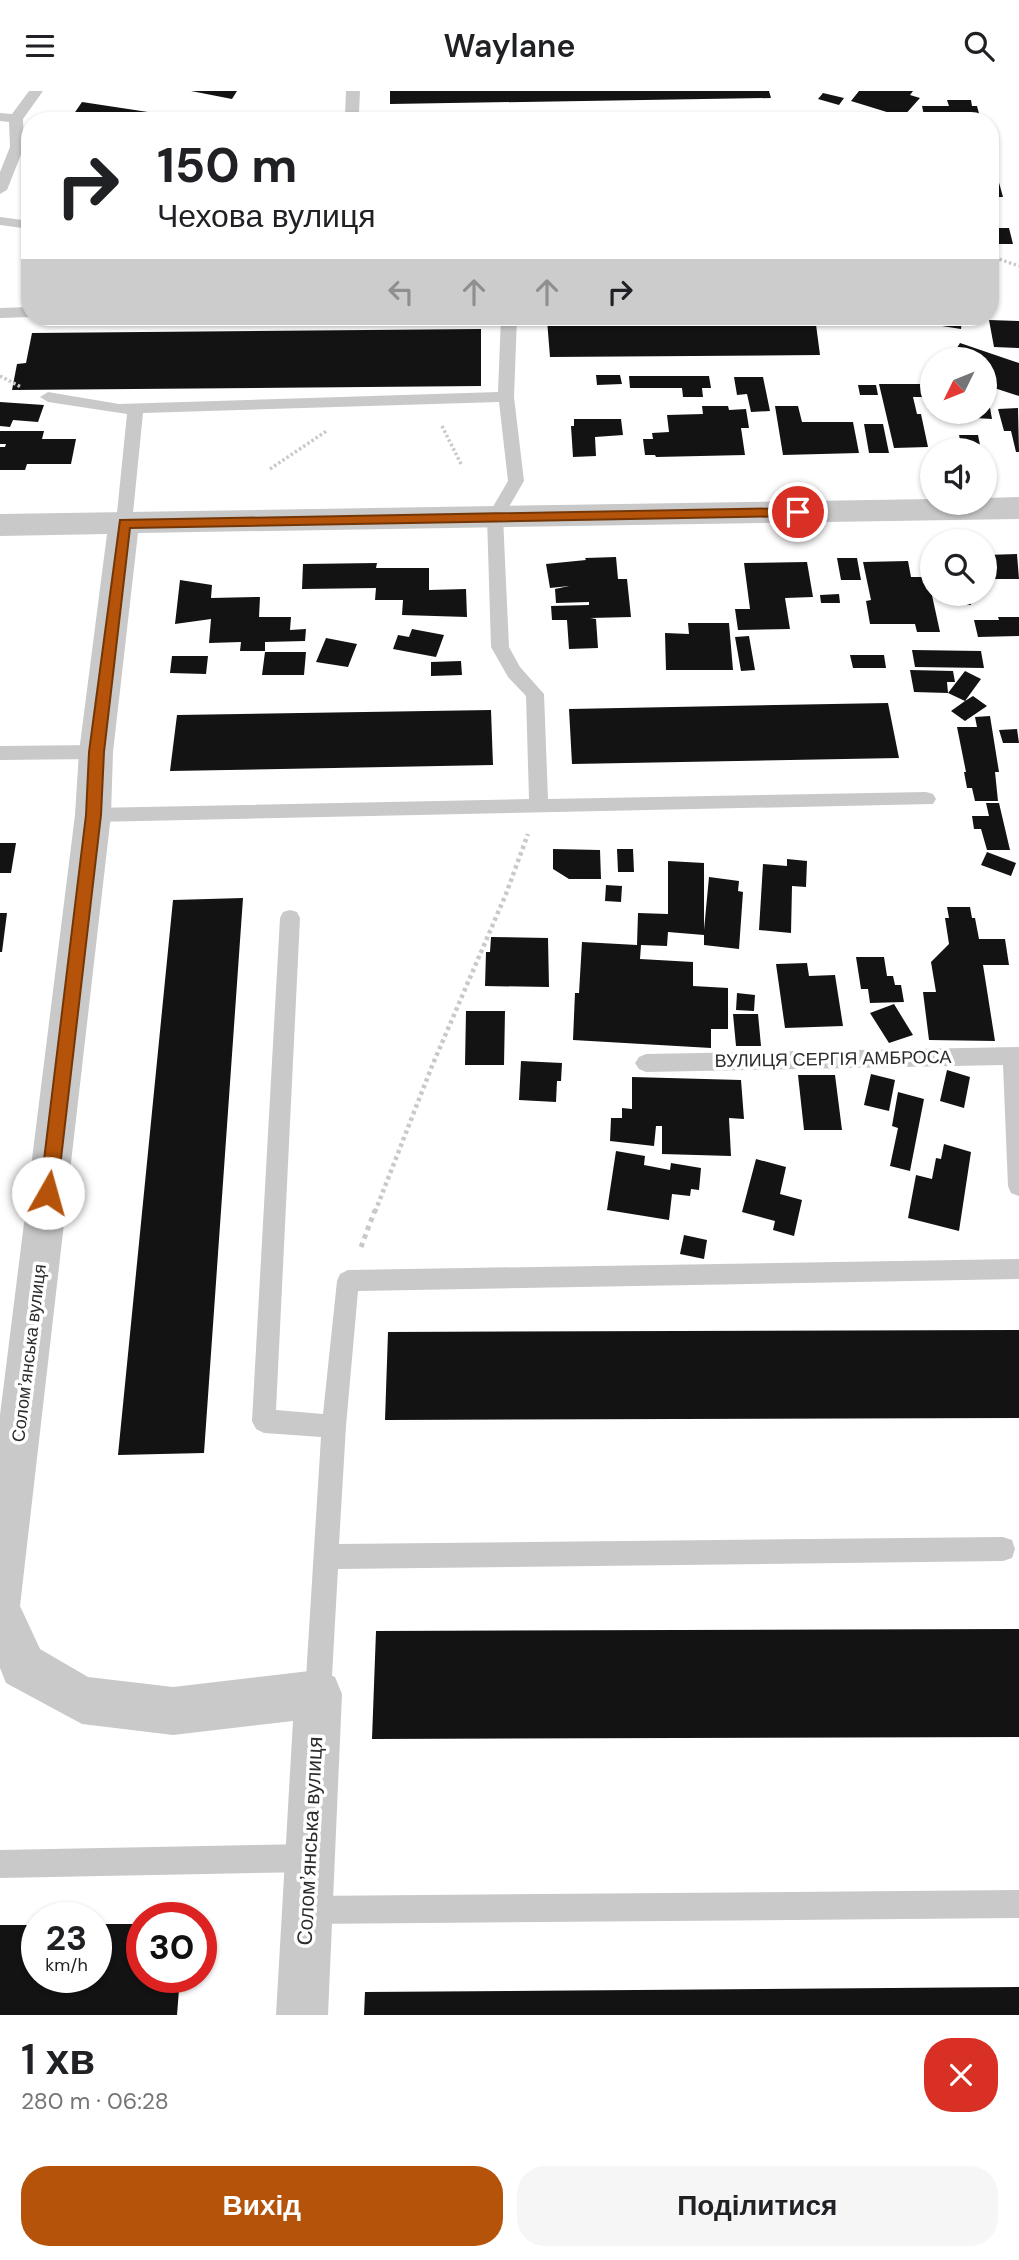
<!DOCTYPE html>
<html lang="uk">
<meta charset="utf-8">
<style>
body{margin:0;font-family:"DM Sans",sans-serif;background:#f6f6f6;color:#202124;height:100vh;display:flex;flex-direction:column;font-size:26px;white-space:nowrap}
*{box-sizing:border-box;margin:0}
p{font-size:23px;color:#757577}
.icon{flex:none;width:38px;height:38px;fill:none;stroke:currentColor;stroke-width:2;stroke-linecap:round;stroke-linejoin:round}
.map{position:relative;height:1924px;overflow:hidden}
.panel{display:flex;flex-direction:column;background:#fff;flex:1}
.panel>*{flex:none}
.top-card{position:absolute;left:21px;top:21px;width:978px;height:214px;border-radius:28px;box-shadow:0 2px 5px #0004;background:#fff;color:#202124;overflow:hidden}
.needle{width:46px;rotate:227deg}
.fabs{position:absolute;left:920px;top:256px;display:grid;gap:14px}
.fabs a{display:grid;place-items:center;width:77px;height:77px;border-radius:50%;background:#fff;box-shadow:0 2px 5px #0004;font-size:35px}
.speed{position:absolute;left:21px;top:1811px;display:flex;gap:14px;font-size:35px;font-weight:700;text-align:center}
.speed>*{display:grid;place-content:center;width:91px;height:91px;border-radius:50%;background:#fff;box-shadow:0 2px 5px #0004;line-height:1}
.speed small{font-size:18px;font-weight:400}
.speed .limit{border:10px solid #d22;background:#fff;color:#111}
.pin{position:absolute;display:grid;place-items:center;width:60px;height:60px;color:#fff;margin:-30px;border:4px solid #fff;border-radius:50%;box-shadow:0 2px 7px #0007}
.me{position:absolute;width:77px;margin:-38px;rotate:7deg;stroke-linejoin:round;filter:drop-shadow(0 0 5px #0008)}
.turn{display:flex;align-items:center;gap:24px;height:147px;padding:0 21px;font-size:32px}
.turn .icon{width:91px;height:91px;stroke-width:2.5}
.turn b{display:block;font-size:49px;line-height:60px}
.lanes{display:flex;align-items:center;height:66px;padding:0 21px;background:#0003;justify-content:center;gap:35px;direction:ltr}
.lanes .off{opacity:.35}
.round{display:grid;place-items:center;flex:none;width:74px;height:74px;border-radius:28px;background:#f6f6f6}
.summary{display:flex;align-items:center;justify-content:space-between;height:119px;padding:0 21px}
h1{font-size:42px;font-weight:600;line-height:52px}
.primary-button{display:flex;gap:14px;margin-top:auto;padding:14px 21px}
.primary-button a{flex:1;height:80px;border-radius:28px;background:#b45309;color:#fff;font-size:28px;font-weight:600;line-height:80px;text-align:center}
.primary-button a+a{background:#f6f6f6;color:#202124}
header{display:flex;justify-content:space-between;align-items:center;height:91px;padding:0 21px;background:#fff;font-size:32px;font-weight:600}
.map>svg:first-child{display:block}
.building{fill:#131313}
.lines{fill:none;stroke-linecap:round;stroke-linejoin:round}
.path-far2{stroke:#c9c9c9;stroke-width:3.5;stroke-dasharray:2.5 2.5;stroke-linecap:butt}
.path-far1{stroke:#c9c9c9;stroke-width:4.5;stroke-dasharray:3.5 3.5;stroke-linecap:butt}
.path{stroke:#c9c9c9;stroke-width:5;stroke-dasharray:4.5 4.5;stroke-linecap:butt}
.lane{fill:#c9c9c9;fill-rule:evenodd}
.street{fill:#c9c9c9;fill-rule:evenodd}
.route{fill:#b45309;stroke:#753606;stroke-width:2}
.labels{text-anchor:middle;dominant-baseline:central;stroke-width:7;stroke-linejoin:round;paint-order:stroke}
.street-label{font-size:18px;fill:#2c2c2c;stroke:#fff}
.near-street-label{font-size:21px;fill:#2c2c2c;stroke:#fff}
</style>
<header><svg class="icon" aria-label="menu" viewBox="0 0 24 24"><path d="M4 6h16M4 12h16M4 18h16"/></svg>Waylane<svg class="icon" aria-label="search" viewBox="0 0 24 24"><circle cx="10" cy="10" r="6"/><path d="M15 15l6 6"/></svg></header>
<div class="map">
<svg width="1019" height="1924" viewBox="0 0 1019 1924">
<rect width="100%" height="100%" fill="#fff"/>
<path class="building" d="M191,0H237L232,8Z
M390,0H769L771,7L390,13Z
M859,0H913L910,4L920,7L903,26L851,10Z
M823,2L844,7L839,14L818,8Z
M947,9H971L972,15H977L981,30L925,29L922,15H949Z
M82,11L194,28V30H69Z
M990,88H998L1003,106H990Z
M990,137H1009L1013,153H990Z
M810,226H815L820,264L550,266L547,229Z
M943,226H962L961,238L942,235Z
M989,229L1019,230V257L994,256Z
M481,238V295L12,299L17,273L26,272L32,242Z
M960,252L1019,272V305L985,294V268H950Z
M596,284H620L622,293L597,294Z
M629,285H709L711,297H702L703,306H683L682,297H630Z
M734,286H763L770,320L751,321L747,303L737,304Z
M879,293H921L924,306H913L917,323H921L928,356L894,357Z
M858,294H876L878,304H860Z
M0,311L44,314L38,331L13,329L10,336L0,335Z
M985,311H989L992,328L975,327L974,320H985Z
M702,315H728L729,319L746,318L749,337H741L745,364L656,366L655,364H645L643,348H653L652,342L669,341L667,324L703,323Z
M775,315H798L802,331H853L859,362L783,364Z
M1018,317L1019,361H1016L1011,340H1004L998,318Z
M574,328H621L623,344L595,346L596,365L573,366L571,335H574Z
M864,333H883L889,362H869Z
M0,340H44L42,348H76L71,373H27L25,379H0V356H5L6,353H0Z
M959,344H978L981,359H962Z
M1017,463L1019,488H985V464Z
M616,466L618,488H627L631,526L590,527L596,528L598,557L569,558L567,529H552L551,515L589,514V511L556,512L555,498L569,495L550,497L546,473L586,469L585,467Z
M837,467H857L861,489H841Z
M908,470L911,486H928L940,541H917L915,533H870L866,510L871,509L863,471Z
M807,471L813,506L785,507L790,538L738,539L735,518H750L744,472Z
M377,472L376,477H429V499L466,498L467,526L402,524L403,509H375L376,497L302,498L303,473Z
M180,489L212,494L211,507L260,506L259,526H291L290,539L306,538L305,550L265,551V560H240L241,551L209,552L211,528L175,533Z
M949,502H968L971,514H952Z
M839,503L840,512H821L820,504Z
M998,526H1019V545L978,546L974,529H999Z
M688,532H729L733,579H666L665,542L689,543Z
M412,538L444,544L436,566L393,558L398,544L409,546Z
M749,545L755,579L741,580L735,546Z
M326,547L357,553L348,576L316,571Z
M912,559L981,560L984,577L915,576Z
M265,561H306L304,584H262Z
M850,564H884L886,577H853Z
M172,565H208L206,583L170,582Z
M461,570L462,584L431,585V571Z
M910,579L953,580L955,591H947L948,602L914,601Z
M965,580L981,588L965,610L973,605L987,615L965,630L951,620L965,610L948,602Z
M888,612L899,667L572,673L569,618Z
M491,619L493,674L170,680L177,624Z
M990,625L999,681H995L998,710H975L972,697H967L964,681H966L957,636H977L975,626Z
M1017,638L1019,652H1003L999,639Z
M986,712H999L1010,759H987L981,738H974L972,725H989Z
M0,752H16L11,782H0Z
M553,758L600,759L601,788H569L553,778Z
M617,758H633L634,781H618Z
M987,761L1016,772L1011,785L981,774Z
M787,768L807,770L806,796L792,795L791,842L759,839L763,773L787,775Z
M668,770L704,772V839L709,786L739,790L738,800L743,801L739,858L704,854V844L668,841L667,855L641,854L640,868L693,871V895L728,897V938H711V957L573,949L575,902H579L582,851L637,854L638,822L668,823Z
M606,794L622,795L621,811L605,810Z
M243,807L204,1362L118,1364L173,809Z
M947,816H970L972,827H975L979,848H1005L1009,874H983L995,950L929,949L923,901H936L931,871L949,853L945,827H949Z
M0,822H7L2,861H0Z
M491,846L548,847L549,896L485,895L486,861H490Z
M856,866H884L887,885H893L895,894H901L904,911L870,912L868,898H861Z
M807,872L809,885L835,884L843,935L785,937L776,873Z
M737,902L755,904L754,920L736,919Z
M894,913L913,944L889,952L870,922Z
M466,920H505L504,974H465Z
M733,923H758L761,955H736Z
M521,970L562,972L561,990H557L556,1011L519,1009Z
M947,979L970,986L964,1017L940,1010Z
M871,983L895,989L889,1020L864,1014Z
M798,984H835L842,1039H804Z
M632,986L741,989L744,1028L729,1027L731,1065L662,1063V1035H656L654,1055L610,1050L611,1027H622V1017L632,1018Z
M898,1001L924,1008L910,1080L890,1075L898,1037L892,1035Z
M944,1053L971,1061L959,1140L908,1127L916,1084L932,1088L936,1067L941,1068Z
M616,1060L645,1065L644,1074L670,1079L671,1072L701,1077L699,1099L691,1098L690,1105L672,1103L669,1129L607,1119Z
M756,1068L786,1076L780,1103L802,1109L794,1145L773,1139L775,1130L742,1121Z
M684,1144L707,1149L704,1168L680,1163Z
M1019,1239V1327L385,1329L388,1241Z
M1019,1538V1646L372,1648L376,1540Z
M96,1833H142V1886H180L177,1924H0V1834H37V1886H96Z
M1019,1896V1924H364L365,1901Z"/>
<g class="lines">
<path class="path-far2" d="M990,165L1019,175
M0,285L21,296
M442,335L462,375
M270,378L328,339"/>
<path class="path-far1" d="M375,1121L432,975L506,803L528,743"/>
<path class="path" d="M361,1156L375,1119"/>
<path class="lane" d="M29,0H43L23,28L24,56L7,99L0,103V81L10,56L9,31L0,30V22L12,23Z
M346,0H360L359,22L366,30H351L345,23Z
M770,21L777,25L775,28L620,30L627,26Z
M0,126L30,130V138L0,134Z
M30,216V226L0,227V217Z
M501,226H517L514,306L524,390L503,426L509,556L520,576L544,603L548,708L926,701L933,703L936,708L933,713L93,731L86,729L83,724L86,719L93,717L529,708L526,605L508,586L491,556L487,426L508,390L499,311L143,322L132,432L124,438L116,432L127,323L48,311L40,306L48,301L119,313L498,301Z
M96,654L103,656L105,661L103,666L96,668L0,669V655Z
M290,819L297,821L300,827L276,1319L323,1323L337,1190L340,1183L348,1179L1019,1168V1188L358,1200L346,1335L339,1453L1003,1446L1012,1449L1015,1458L1012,1467L1003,1470L338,1478L331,1603L327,1612L318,1616L309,1612L305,1603L321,1346L264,1342L256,1338L252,1330L280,827L283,821Z
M1019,956V1105L1011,1102L1008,1095L1003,974L646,981L639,978L635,972L639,966L646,963Z
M309,1753L319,1757L323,1767L319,1777L309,1781L0,1787V1759Z
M1019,1799V1827L307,1833L297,1829L293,1819L297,1809L307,1805Z"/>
<path class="street" d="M1019,406V428L138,442L113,661L111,724L20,1515L40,1558L88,1586L173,1596L318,1579L335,1586L342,1603L328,1924H276L293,1630L173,1644L82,1633L6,1592L0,1577V1324L75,724L79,661L107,443L0,445V423L933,408V411H985V407Z"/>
</g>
<path class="route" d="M798,417L805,421L798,425L130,437L104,661L101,724L57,1102L54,1108L48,1110L42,1108L40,1102L86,724L89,661L120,429Z"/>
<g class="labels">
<g class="street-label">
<text transform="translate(833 968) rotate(-1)">ВУЛИЦЯ СЕРГІЯ АМБРОСА</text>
<text transform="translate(29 1262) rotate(-83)">Соломʼянська вулиця</text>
</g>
<g class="near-street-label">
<text transform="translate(310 1750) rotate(-87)">Соломʼянська вулиця</text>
</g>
</g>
</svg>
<div class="fabs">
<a><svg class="needle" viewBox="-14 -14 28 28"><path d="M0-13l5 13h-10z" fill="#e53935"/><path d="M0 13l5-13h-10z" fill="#757577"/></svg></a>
<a><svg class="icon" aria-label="sound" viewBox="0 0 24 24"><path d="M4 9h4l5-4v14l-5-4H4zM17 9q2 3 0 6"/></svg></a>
<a><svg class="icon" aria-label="search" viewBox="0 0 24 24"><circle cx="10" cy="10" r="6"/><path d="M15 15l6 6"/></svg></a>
</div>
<div class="speed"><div>23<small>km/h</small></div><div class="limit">30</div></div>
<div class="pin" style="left:798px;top:421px;background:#d93025"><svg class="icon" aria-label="arrive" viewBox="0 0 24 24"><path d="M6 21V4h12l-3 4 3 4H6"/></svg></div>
<svg class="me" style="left:48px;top:1102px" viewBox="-20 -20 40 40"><circle r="19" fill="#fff"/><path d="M0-13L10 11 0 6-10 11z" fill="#b45309"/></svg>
<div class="top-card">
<div class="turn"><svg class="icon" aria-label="right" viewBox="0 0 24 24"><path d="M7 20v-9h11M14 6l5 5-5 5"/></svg><div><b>150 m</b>Чехова вулиця</div></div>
<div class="lanes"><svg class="icon off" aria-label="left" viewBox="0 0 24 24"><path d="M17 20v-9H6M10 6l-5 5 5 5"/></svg><svg class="icon off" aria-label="ahead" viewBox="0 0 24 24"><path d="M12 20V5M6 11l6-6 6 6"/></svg><svg class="icon off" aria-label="ahead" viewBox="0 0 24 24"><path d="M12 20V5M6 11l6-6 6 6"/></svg><svg class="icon" aria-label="right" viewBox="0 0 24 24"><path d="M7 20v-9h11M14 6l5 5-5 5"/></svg></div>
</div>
</div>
<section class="panel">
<div class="summary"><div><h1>1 хв</h1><p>280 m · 06:28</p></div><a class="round" style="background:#d93025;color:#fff"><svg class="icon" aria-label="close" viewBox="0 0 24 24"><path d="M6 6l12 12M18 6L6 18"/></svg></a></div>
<div class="primary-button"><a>Вихід</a><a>Поділитися</a></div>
</section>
